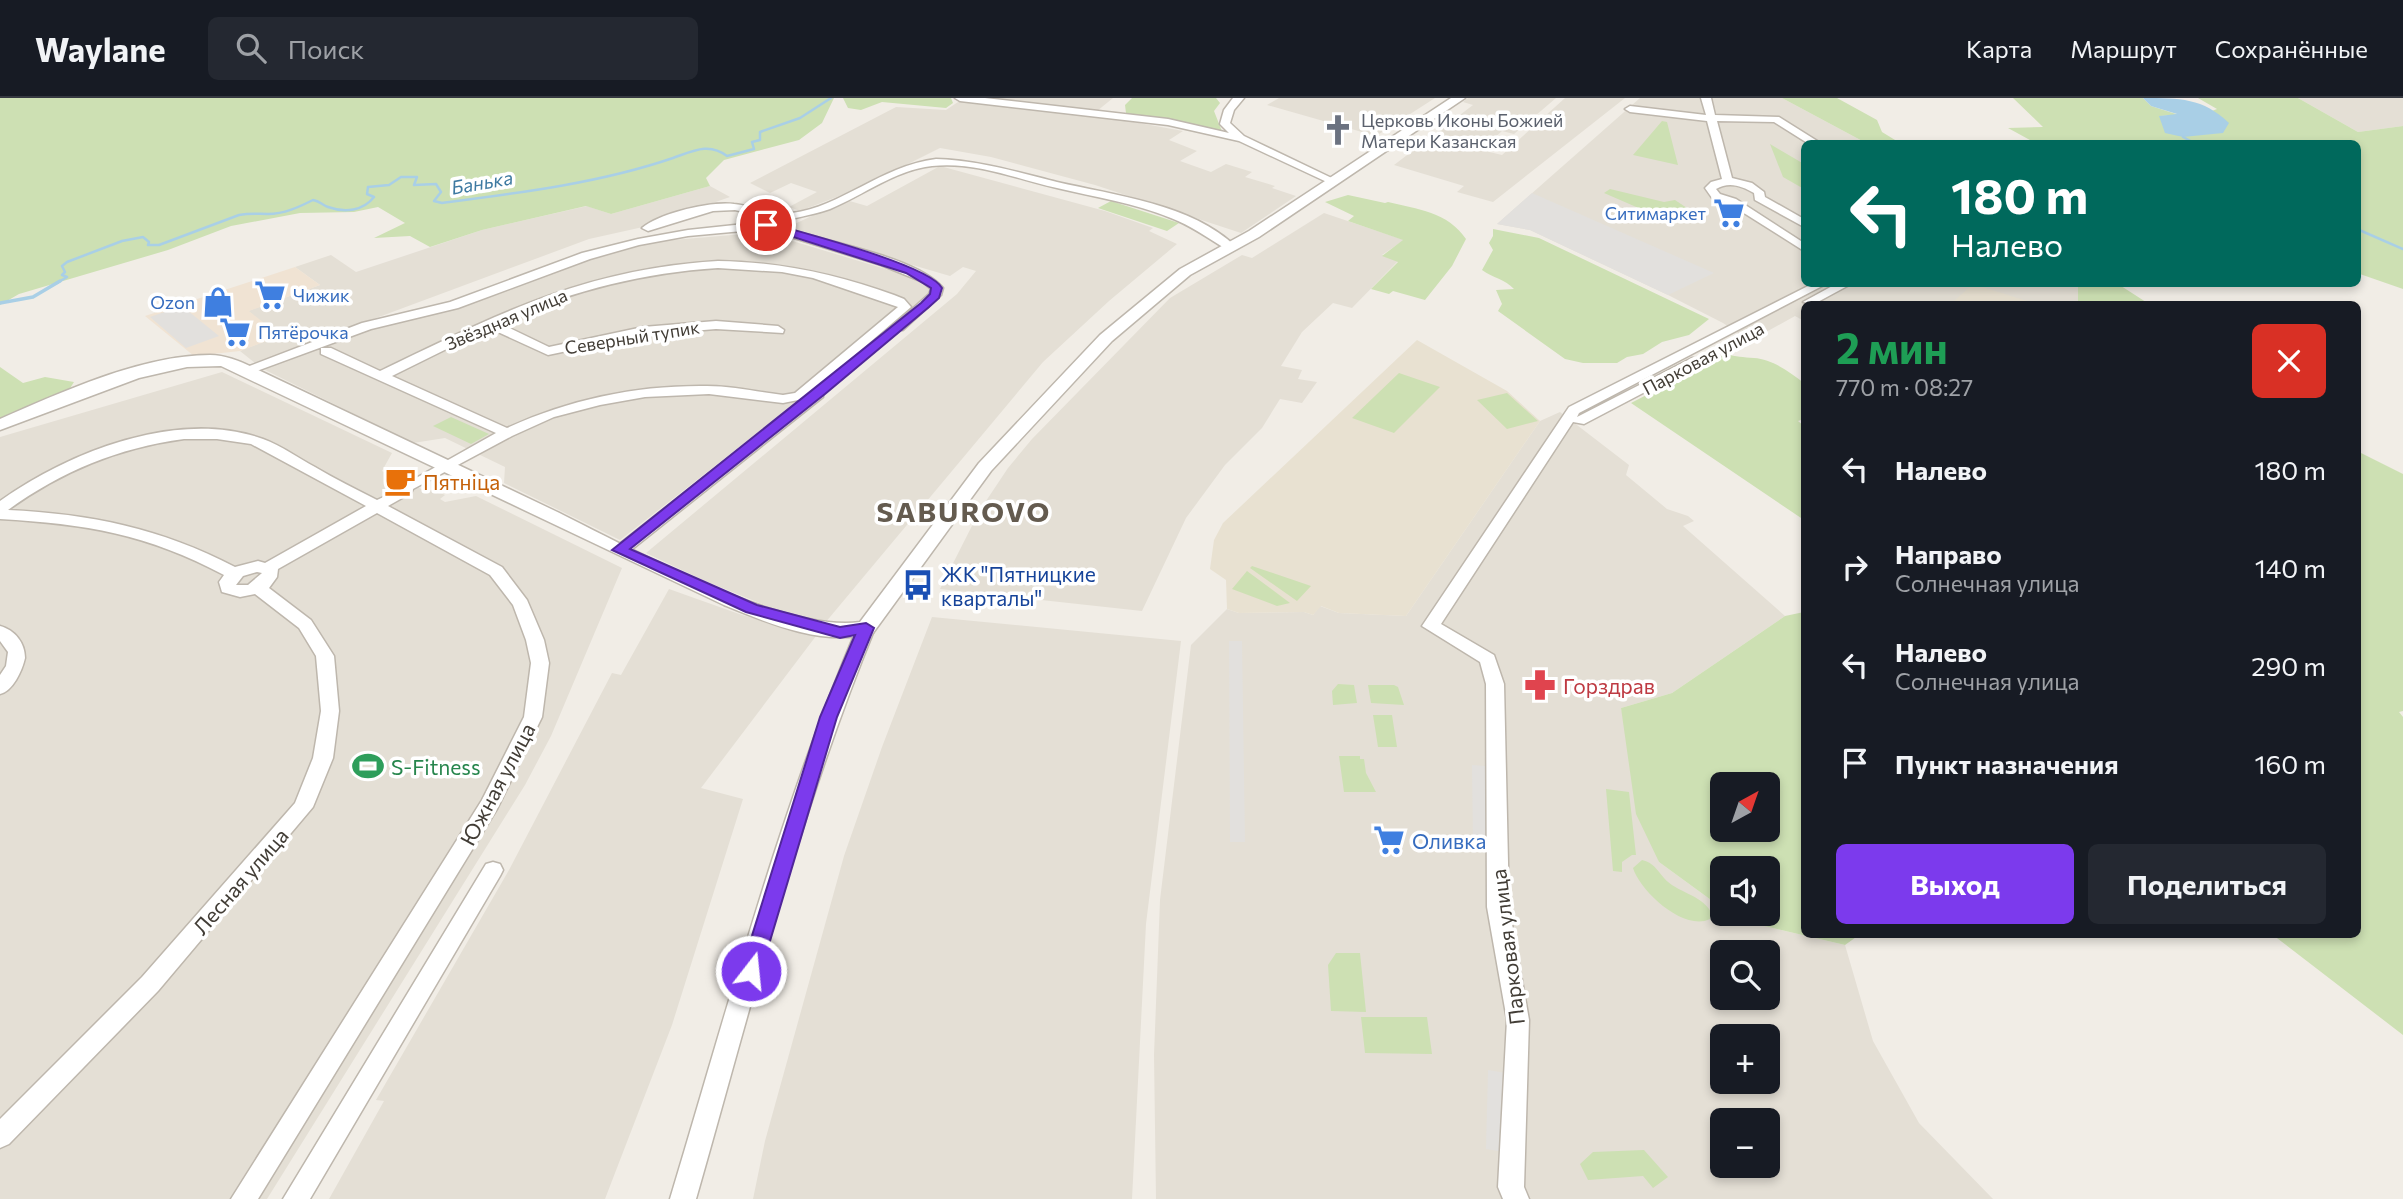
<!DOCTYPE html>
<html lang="ru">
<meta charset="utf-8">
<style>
body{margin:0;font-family:Commissioner,sans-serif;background:#242831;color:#f1f3f6;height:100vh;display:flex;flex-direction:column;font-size:26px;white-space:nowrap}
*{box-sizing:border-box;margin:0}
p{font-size:23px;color:#9ea1a6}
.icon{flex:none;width:38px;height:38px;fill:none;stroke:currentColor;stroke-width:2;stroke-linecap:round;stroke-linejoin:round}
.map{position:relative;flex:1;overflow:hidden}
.sheet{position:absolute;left:1801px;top:203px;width:560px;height:637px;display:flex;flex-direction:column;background:#171b24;border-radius:10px;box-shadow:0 4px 10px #0003}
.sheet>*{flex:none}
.hud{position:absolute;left:1801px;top:42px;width:560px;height:147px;border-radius:10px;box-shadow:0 4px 10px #0003;background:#00695c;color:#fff;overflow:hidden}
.needle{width:46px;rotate:40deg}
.controls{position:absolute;left:1710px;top:674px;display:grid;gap:14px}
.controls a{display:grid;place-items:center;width:70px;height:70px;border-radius:10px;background:#171b24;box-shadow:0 4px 10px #0003;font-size:35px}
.pin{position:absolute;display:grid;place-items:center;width:60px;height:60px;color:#fff;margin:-30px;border:4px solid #fff;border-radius:50%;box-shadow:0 2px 7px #0007}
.me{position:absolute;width:77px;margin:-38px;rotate:16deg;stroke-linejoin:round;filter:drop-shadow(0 0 5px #0008)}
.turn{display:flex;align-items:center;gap:24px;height:147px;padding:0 35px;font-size:32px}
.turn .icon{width:91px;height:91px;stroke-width:2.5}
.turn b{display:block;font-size:49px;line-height:60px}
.round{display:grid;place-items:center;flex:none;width:74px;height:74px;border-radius:10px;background:#242831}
.headline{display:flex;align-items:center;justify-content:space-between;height:119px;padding:0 35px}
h1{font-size:42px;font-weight:700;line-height:52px;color:#1e9e55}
.action{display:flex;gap:14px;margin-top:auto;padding:14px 35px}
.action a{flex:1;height:80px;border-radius:10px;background:#7c3aed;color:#fff;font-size:28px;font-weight:700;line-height:80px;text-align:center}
.action a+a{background:#242831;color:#f1f3f6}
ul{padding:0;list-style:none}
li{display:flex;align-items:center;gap:21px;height:98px;padding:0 35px}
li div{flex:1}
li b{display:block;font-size:26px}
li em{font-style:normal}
header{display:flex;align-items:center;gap:42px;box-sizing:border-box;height:98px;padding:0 35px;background:#171b24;border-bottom:2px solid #363941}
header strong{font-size:33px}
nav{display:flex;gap:38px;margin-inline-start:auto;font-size:24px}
.search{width:490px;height:63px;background:#242831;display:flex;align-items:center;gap:18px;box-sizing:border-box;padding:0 24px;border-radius:10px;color:#9ea1a6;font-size:26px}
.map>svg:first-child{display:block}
.residential{fill:#e4dfd5;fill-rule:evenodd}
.commercial{fill:#f0e3d3}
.education{fill:#e8e1d1}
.green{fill:#cde0b3;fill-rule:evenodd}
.parking{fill:#e2e0dd}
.water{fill:#a9cfe6}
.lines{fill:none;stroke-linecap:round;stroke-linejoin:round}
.stream-far1{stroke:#a9cfe6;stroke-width:2.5}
.stream{stroke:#a9cfe6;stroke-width:3.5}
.minor-casing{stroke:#beb7ad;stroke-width:3}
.tertiary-casing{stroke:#beb7ad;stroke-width:3}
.minor{fill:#fff;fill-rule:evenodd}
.tertiary{fill:#fff;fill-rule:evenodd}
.route{fill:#7c3aed;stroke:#51269a;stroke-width:2}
.labels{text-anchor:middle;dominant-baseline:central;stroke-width:7;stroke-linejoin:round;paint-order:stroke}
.far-worship-label{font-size:18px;fill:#5b616d;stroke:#fff;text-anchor:start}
.far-shop-label{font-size:18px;fill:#366cbe;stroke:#fff;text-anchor:end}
.far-street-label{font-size:18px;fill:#423d36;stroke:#fff}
.far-water-label{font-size:19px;font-style:italic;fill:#3d79a1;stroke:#fff}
.food-label{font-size:21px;fill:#c56008;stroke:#fff;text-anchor:start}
.transit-label{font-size:21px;fill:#164399;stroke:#fff;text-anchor:start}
.health-label{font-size:21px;fill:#be3a42;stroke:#fff;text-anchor:start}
.leisure-label{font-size:21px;fill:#27864d;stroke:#fff;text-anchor:start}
.street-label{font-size:21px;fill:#423d36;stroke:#fff}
.shop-label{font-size:21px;fill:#366cbe;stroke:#fff;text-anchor:start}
.district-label{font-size:28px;font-weight:bold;letter-spacing:2px;fill:#645b4f;stroke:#fff}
</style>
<header>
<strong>Waylane</strong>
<div class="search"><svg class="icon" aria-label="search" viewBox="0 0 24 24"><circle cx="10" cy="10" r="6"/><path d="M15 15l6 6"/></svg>Поиск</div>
<nav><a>Карта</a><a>Маршрут</a><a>Сохранённые</a></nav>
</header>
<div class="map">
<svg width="2403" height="1101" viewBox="0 0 2403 1101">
<rect width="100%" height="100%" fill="#f1ede6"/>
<path class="residential" d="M971,0H1113L1097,13Z
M1279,0H1435L1376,38L1267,7Z
M1468,0H1556L1514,36L1502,33L1481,52L1502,57L1565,0H1625L1493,104L1457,94L1464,88L1394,67L1473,7L1463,4Z
M1640,0H1782L1866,45L1804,46V186H2078V206H1804V223L1795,218L1750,243L1723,225L1668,197L1530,132L1497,126Z
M2298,0H2403V28L2358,34Z
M961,2L1117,21L1183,33L1169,42L1197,53L1180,63L1211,74L1226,66L1252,74L1245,79L1275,88L1272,90L1296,98L1241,135L1095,87L991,59L940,50L860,90L800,113L789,109L817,94L791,85L770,95L750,85L896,9L946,12Z
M940,68L1105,113L1153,130L1149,133L1177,146L1109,203L1043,264L825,525L782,514L705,483L646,455L957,196L976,173L963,169L950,178L786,130L846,102L867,108Z
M710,88L730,99L643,129L589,141L255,265L240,253L279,238L248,213L320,187L295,169L331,157L356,174L482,132L587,108L611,116Z
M1324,115L1404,142L1382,157L1398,163L1352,210L1333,205L1302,234L1281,268L1302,272L1298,281L1317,284L1302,305L1280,301L1262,330L1225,367L1186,420L1142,513L940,491L980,412L1008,370L1032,341L1170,200L1242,157L1252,160Z
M744,136L779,139L909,178L933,190L919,209L620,442L504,385L505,369L445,340L413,345L261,270L378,226L457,209L598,157L661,143Z
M222,274L392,355L382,373L386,375L393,371L401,375L397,379L414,387L427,394L433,391L445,397L440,401L445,404L476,398L622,470L551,638L525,687L267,1101H0V339Z
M1560,314L1629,367L1626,377L1667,411L1688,418L1694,423L1683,428L1785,518L1672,595L1621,610L1659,764L1722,810V816H1734L1756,826L1845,847L1873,943L1919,1025L1993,1101H1156L1154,957L1160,802L1191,547L1227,511L1239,515L1304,514L1313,517L1320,508L1339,515L1406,518L1540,323ZM1722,854H1768V900H1722ZM1722,938H1768V984H1722ZM1722,1022H1768V1068H1722Z
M669,491L742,517L816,538L701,690L743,701L672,927L605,1101H329L384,1003L376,1002L509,772L612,575L621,577Z
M932,519L1181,543L1146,826L1132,1101H753L765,1043L844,758L882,649Z"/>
<path class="commercial" d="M295,169L320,187L249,213L280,238L240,253L194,258L145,218Z"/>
<path class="education" d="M1973,186L2036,206H1956L1953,204Z
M1417,242L1507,293L1540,323L1406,518L1339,515L1321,508L1313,517L1304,514L1239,515L1227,511L1226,482L1210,471L1214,442L1223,425Z"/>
<path class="green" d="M0,0H834L822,25L799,42L724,62L706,80L710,88L611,116L586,108L482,132L430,149L410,138L374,140L405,125L378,109L354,114L300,115L231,128L168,152L19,196L0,207Z
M843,0H951L953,5L946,10L882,4L861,12L848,10Z
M1132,0H1216L1220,5L1214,13L1223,36L1126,15L1125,7Z
M1782,0H1837L1877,22L1882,34L1900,45H1866Z
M2013,0H2143L2151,8L2179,17L2160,18L2166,31L2217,11L2198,0H2298L2358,34L2403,28V191L2357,175V46H2037L2008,30L2043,29Z
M1662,23L1667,24L1678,67L1633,57Z
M1770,46L1804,66V91L1783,79Z
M1610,91L1664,104L1675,102L1690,112L1657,118L1604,95Z
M1348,97L1385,105L1388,104C1417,111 1448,114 1466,141L1452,168L1425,202L1393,193L1389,196L1371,191L1398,164L1382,158L1403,142L1348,123L1354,118L1325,104Z
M1111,103L1179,125L1167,133L1098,110Z
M1493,131L1539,140L1709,221L1689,237L1662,244L1643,256L1627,259L1617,265H1583L1565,261L1498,213L1502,206L1496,192L1514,191C1505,181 1493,180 1482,172L1493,152L1489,145L1493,138Z
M2078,186H2118L2149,206H2078Z
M1726,256C1736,259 1743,259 1754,260C1772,261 1790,274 1804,285V321L1798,323L1804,328V422L1631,305Z
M0,269L23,285L45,279L74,284L67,295L0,320Z
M1399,275L1440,289L1394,335L1352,320Z
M1507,295L1538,323L1507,331L1477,302Z
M451,319L489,336L471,346L433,328Z
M2357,353L2403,376V613L2399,614L2403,619V937L2273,837L2357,836Z
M1252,468L1311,488L1297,503L1250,470Z
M1247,473L1290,505L1277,508L1232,491Z
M1804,514V836L1859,837L1845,847L1756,826L1734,816H1768V770H1722V810L1659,764L1636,716L1621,610L1672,595L1785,518ZM1722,686H1768V732H1722Z
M1338,586L1354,587L1357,605L1333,607L1332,593Z
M1368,587H1394L1398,589L1404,607L1371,605Z
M1373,617H1392L1397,649H1378Z
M1339,658H1360V661H1364L1366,675L1376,694H1344Z
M1606,691L1629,694L1636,757H1632L1622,764V774L1613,773Z
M1642,762C1654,765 1656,771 1664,780C1677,795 1701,796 1711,814L1710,821C1684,834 1640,793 1633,770Z
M1336,855H1360L1366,914L1331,913L1328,867Z
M1361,919H1427L1432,956L1365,955Z
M1644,1052L1668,1079L1653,1090L1643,1078L1588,1082L1580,1066L1593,1054Z"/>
<path class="parking" d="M1532,95L1714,175L1668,197L1530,132L1497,126Z
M182,208L219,238L186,250L150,219Z
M1229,543H1242L1245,744H1230Z
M1472,667L1485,668L1487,746L1473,745Z
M1488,972L1506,975L1504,1054L1486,1051Z"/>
<path class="water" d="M2143,0C2180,0 2203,0 2229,25L2223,35L2183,39L2165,35L2159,18L2177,16L2151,8Z"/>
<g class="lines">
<path class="stream-far1" d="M2183,39L2196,46
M2357,131L2403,151
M57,185L67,179L62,177L65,174L62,168L67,164L122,143L143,139L149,144L148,147H159L239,117C250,115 257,116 268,116C284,116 299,109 313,102C320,103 322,107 328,109C345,115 363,113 374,99L367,96L368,89L389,87L401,79H417L414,87L436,86L441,94L434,103L442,105C519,95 600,85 673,60C693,53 709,44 727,58L754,51L752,44L760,42V34L800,20L831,0"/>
<path class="stream" d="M0,205L33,199L60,183"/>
<defs>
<path id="minor" d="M955,0H985L1168,21L1229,35L1220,26L1224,12L1233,0H1244L1234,12L1230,25L1244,38L1338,83L1329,85L1239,43L1168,27L960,3Z
M1701,0H1711L1715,17L1779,19L1822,46H1809L1774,24L1717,23L1732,80L1752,85L1764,94L1765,99L1804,121V129L1755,102L1754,95C1742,88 1729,83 1716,91L1720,96L1736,101L1804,145V153L1728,105L1712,100L1705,90L1711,84L1722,81L1707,23L1630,14L1625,11L1630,8L1706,17Z
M936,61C978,62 1017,74 1057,84C1113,97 1193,106 1236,149L1226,151C1208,140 1190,127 1171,120C1134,105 1095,99 1057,90C1017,81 974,63 932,68C895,72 864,97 830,111C812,118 790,119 776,127C818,143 915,157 943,190L941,197L903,232H893L892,229L929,196L931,191L923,184L881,167L765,131L688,138L639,147L590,161L458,210L371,231L251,275H241L239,272L362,225L450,204L582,155L638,141L688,132L763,124L771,120L735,112L713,113L648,133L642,130C660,115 711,103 734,106C753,108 772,117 792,115C841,109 881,68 936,61Z
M718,163C780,164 836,176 894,197L904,201L911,209L813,293H823V299L626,456L620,457L612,452L803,301L783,305L709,296L645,299L600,307L554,319L512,338L413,391L411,395L388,408L502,469L527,502L544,542L549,565L542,619L497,711L258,1101H231L482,702L524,619L531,565L526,542L513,507L490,477L377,415L278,471L277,479L269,490L311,522L334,558L339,613L333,660L313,709L158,893L9,1046L0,1050V1021L142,879L295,705L313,660L321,613L316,558L299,530L255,496L240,499L222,494L219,484L224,477C147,436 86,426 0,421V403C68,354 179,310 263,341C282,348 298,360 315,369C335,381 356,391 377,402L407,388L409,384L496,335L321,256V250H331L380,273C498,216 585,171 718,163ZM718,170L782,174L813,180L898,209L795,295L783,297C758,294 732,288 707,288C638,287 570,301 507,330L392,278L489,230L548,257L643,237L716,231L783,235L784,232L778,228L716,223L643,229L549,249L499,225C570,193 641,175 718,170ZM184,341H217L251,346L366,408L265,465L258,463L235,469C160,430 91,416 8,412C62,373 118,350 184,341ZM257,474L262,475L248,487H236L243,478Z
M1812,186H1826L1579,315L1577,319L1692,260H1702L1704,263L1584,326L1573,324L1441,526L1494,557L1504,586L1509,809L1529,922L1524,1089L1529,1101H1503L1498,1089L1507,922L1487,809L1486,586L1480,564L1422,528L1569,309Z
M1836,186H1851L1814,206L1803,204Z
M866,524L875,530C799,715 751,909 696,1101H670C728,909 779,715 857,530Z
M0,528C15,532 25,545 25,560C22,573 13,593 0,596V577L6,568L8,554L0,543Z
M493,764L500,766L503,772L500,778L310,1101H283L486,766Z"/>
<path id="tertiary" d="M1451,0H1465L1259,139L1190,177L1112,243L991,373L873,535C824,549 770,526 724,507L221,268L187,269L139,280L0,332V321C62,294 142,257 210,257C225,257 239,263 252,269C351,316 450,363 549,410C624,446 779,535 860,524L979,365L1100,237L1180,171L1249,133Z"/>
</defs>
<use href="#minor" class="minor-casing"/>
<use href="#tertiary" class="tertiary-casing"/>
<use href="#minor" class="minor"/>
<use href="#tertiary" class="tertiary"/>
</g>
<path class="route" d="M762,125H769C800,134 930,167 942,190L939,200L929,209L825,296L630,451L757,507L840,529L866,525L874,530L837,619L761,873L758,879L751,882L744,879L741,873L820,619L855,537L840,540L746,514L612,452L921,205L930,196L931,190L906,175L762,129Z"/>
<defs>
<symbol id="church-bare" viewBox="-9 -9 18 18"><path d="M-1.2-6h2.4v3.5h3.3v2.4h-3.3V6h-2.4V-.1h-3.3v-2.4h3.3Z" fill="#6b7280" stroke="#fff" stroke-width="2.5" paint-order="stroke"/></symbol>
<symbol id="supermarket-bare" viewBox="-9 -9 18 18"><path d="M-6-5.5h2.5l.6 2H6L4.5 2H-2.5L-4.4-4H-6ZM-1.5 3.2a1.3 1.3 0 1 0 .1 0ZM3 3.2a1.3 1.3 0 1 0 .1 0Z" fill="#3f7fe0" stroke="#fff" stroke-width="2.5" paint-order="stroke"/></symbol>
<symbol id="shop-bare" viewBox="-9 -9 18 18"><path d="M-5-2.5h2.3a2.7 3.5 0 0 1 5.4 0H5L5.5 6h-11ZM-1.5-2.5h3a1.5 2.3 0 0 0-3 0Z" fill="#3f7fe0" stroke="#fff" stroke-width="2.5" paint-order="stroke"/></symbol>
<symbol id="cafe-bare" viewBox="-9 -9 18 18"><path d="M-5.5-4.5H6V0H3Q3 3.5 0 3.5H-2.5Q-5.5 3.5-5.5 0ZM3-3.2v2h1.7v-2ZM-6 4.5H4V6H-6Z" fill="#e8710a" stroke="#fff" stroke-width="2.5" paint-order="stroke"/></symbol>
<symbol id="bus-bare" viewBox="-9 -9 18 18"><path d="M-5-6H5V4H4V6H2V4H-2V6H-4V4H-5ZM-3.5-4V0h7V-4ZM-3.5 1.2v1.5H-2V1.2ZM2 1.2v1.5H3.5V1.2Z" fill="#1a4fb4" stroke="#fff" stroke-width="2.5" paint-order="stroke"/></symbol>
<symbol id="pharmacy-bare" viewBox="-9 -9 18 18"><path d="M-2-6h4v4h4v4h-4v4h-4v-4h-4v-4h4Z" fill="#e0444e" stroke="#fff" stroke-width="2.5" paint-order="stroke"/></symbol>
<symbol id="stadium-bare" viewBox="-9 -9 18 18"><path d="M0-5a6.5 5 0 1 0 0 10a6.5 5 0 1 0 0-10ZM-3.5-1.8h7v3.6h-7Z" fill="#2e9e5b" stroke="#fff" stroke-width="2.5" paint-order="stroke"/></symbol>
</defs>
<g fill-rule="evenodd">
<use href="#church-bare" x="1316" y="10" width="44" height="44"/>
<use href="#supermarket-bare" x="1707" y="93" width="44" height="44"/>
<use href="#supermarket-bare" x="248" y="175" width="44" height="44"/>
<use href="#shop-bare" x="196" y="182" width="44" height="44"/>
<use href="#supermarket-bare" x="213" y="212" width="44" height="44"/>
<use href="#cafe-bare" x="378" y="361" width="44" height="44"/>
<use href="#bus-bare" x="896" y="465" width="44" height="44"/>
<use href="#pharmacy-bare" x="1518" y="565" width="44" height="44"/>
<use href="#stadium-bare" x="346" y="646" width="44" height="44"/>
<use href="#supermarket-bare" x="1367" y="720" width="44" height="44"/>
</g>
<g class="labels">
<g class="far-worship-label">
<text x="1361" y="22">Церковь Иконы Божией<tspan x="1361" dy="21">Матери Казанская</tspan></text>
</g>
<g class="far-shop-label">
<text x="1706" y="115">Ситимаркет</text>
<text x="293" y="197" text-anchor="start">Чижик</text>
<text x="195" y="204">Ozon</text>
<text x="258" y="234" text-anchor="start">Пятёрочка</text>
</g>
<g class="far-street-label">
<text transform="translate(506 221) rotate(-23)">Звёздная улица</text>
<text transform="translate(632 239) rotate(-9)">Северный тупик</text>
<text transform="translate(1703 260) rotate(-28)">Парковая улица</text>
</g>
<g class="far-water-label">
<text transform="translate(482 84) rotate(-10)">Банька</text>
</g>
<g class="food-label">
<text x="423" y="383">Пятнiца</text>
</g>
<g class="transit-label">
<text x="941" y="475">ЖК "Пятницкие<tspan x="941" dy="24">кварталы"</tspan></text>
</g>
<g class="health-label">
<text x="1563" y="587">Горздрав</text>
</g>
<g class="leisure-label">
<text x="391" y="668">S-Fitness</text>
</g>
<g class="street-label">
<text transform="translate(497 686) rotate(-62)">Южная улица</text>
<text transform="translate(240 783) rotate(-49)">Лесная улица</text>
<text transform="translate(1507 849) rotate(-97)">Парковая улица</text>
</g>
<g class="shop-label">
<text x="1412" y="742">Оливка</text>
</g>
<g class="district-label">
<text x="964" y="413">SABUROVO</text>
</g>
</g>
</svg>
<div class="controls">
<a><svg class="needle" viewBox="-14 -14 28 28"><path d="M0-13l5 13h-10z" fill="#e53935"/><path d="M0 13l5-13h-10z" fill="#9ea1a6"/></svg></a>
<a><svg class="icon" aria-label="sound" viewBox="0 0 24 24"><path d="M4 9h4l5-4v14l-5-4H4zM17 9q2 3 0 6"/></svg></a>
<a><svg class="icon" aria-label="search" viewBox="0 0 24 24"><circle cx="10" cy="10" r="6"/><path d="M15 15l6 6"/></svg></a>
<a>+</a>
<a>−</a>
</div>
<div class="pin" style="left:766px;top:127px;background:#d93025"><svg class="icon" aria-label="arrive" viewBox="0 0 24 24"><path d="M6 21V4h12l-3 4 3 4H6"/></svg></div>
<svg class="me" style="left:751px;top:873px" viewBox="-20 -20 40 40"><circle r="17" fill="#7c3aed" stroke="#fff" stroke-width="3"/><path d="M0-11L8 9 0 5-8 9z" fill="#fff"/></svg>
<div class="hud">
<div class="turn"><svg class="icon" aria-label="left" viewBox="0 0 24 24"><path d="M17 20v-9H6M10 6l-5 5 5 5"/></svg><div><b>180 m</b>Налево</div></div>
</div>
<section class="sheet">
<div class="headline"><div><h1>2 мин</h1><p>770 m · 08:27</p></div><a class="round" style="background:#d93025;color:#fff"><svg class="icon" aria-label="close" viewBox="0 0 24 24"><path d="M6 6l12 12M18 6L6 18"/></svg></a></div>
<ul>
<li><svg class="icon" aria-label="left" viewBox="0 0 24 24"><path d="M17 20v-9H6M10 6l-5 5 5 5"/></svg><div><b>Налево</b></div><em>180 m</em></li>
<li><svg class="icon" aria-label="right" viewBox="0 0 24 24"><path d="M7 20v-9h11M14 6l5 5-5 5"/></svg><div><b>Направо</b><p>Солнечная улица</p></div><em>140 m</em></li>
<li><svg class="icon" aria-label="left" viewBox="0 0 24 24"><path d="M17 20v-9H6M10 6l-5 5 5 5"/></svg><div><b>Налево</b><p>Солнечная улица</p></div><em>290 m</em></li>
<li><svg class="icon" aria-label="arrive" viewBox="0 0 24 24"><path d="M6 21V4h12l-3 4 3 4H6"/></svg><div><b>Пункт назначения</b></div><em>160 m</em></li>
</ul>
<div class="action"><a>Выход</a><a>Поделиться</a></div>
</section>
</div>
